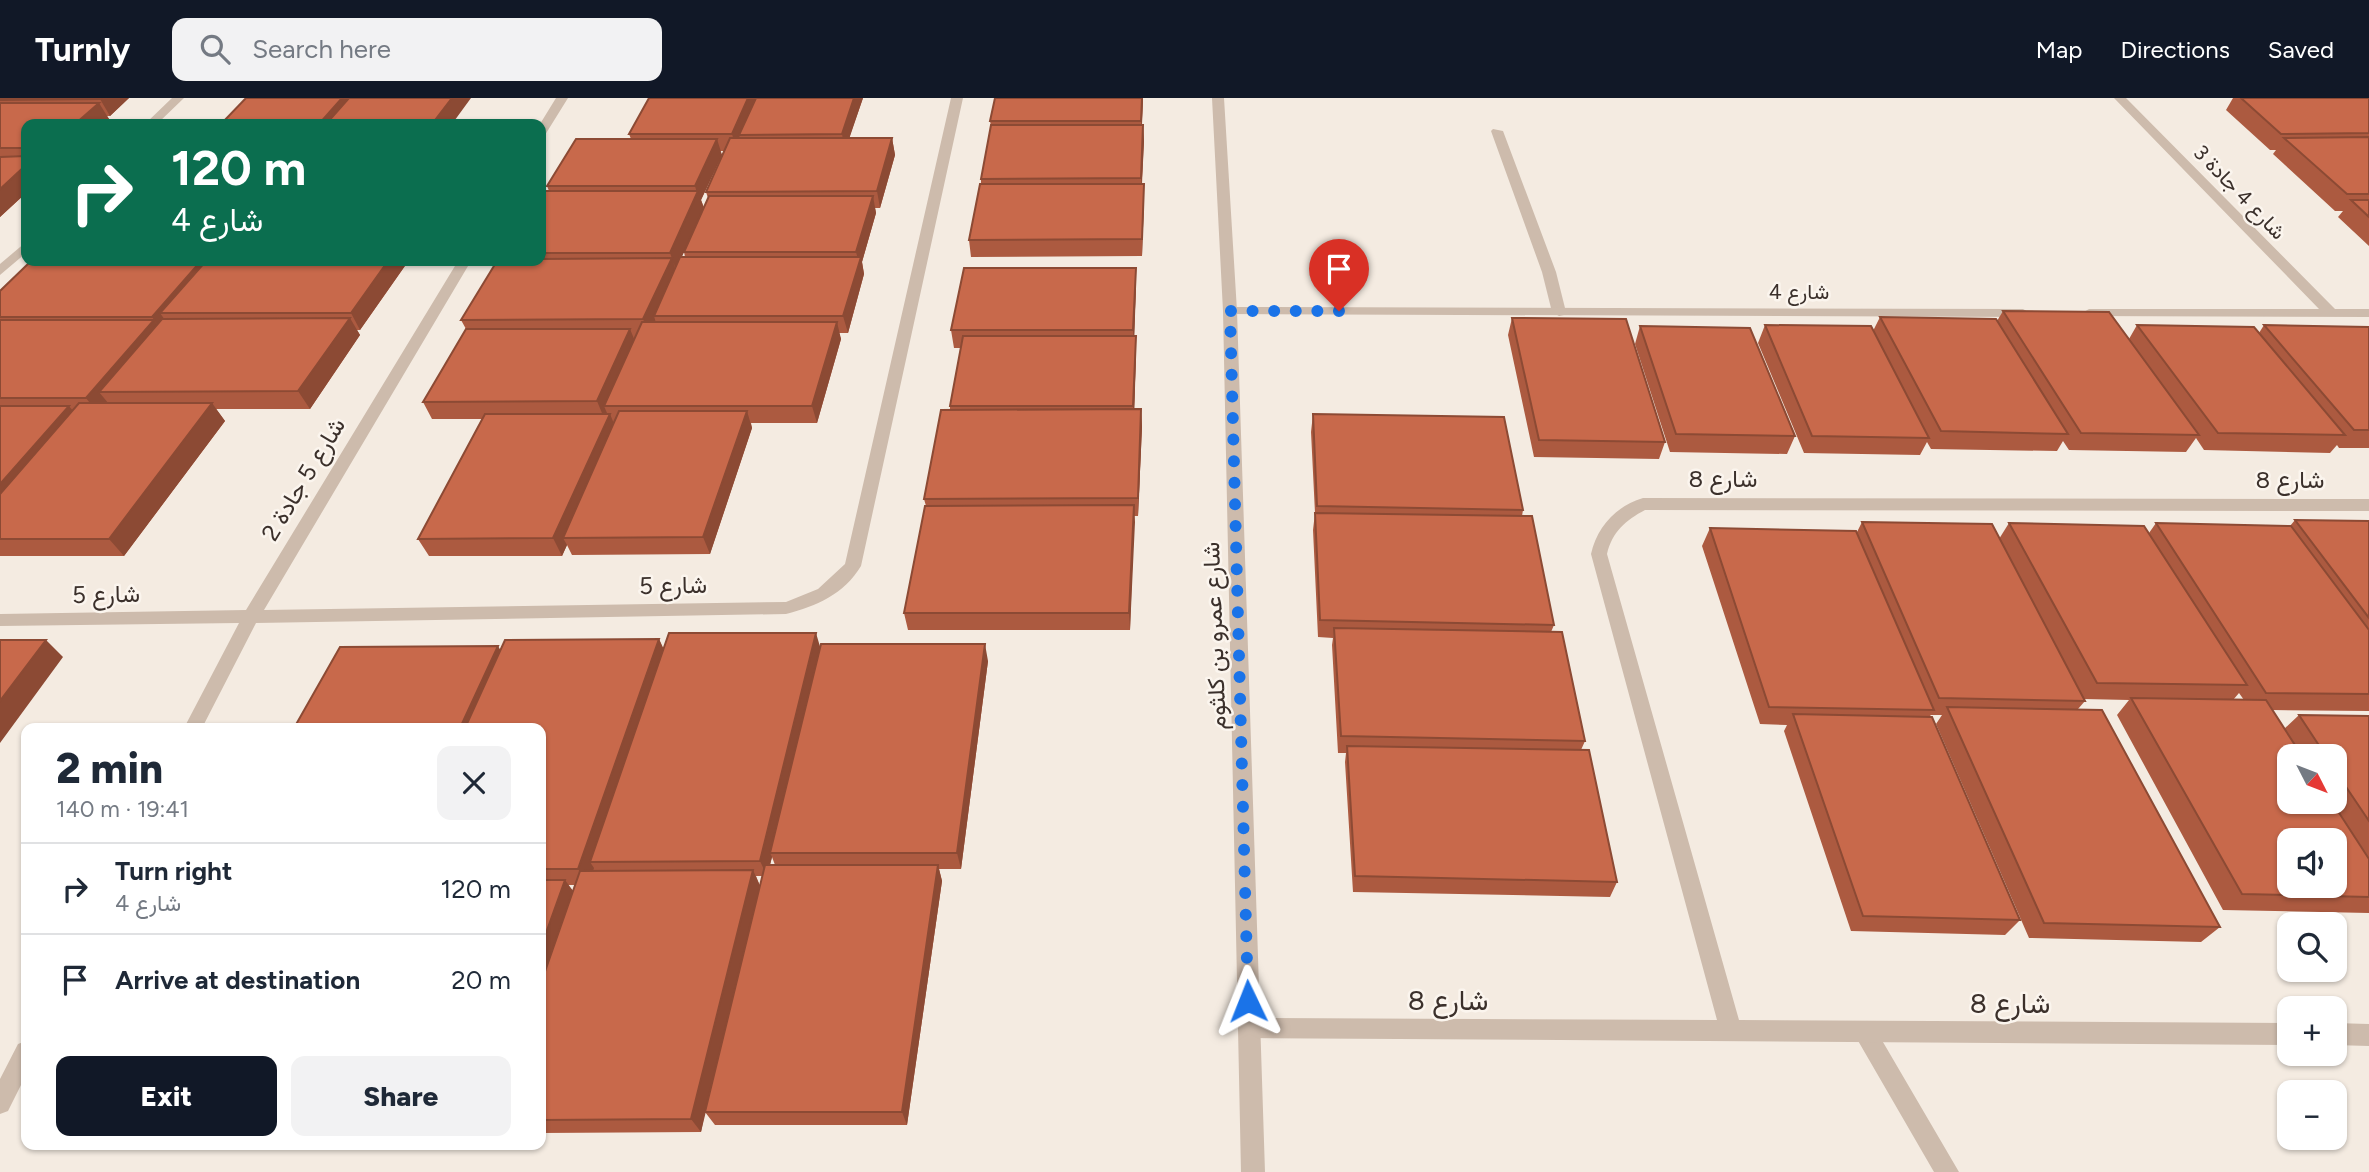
<!DOCTYPE html>
<meta charset="utf-8">
<style>
body{margin:0;font-family:Figtree,Vazirmatn,sans-serif;background:#f2f2f3;color:#1f2937;height:100vh;display:flex;flex-direction:column;font-size:26px;white-space:nowrap}
*{box-sizing:border-box;margin:0}
p{font-size:23px;color:#747a83}
.icon{flex:none;width:38px;height:38px;fill:none;stroke:currentColor;stroke-width:2;stroke-linecap:round;stroke-linejoin:round}
.map{position:relative;flex:1;overflow:hidden}
.sheet{position:absolute;left:21px;top:625px;width:525px;height:427px;display:flex;flex-direction:column;background:#fff;border-radius:14px;box-shadow:0 2px 5px #0004}
.sheet>*{flex:none}
.hud{position:absolute;left:21px;top:21px;width:525px;height:147px;border-radius:14px;box-shadow:0 2px 5px #0004;background:#0b6e4f;color:#fff;overflow:hidden}
.needle{width:46px;rotate:132deg}
.tools{position:absolute;left:2277px;top:646px;display:grid;gap:14px}
.tools a{display:grid;place-items:center;width:70px;height:70px;border-radius:14px;background:#fff;box-shadow:0 2px 5px #0004;font-size:35px}
.pin{position:absolute;display:grid;place-items:center;width:60px;height:60px;color:#fff;margin:-72px -30px;border-radius:50% 50% 50% 0;rotate:-45deg;box-shadow:0 0 7px #0007}
.pin .icon{rotate:45deg}
.me{position:absolute;width:77px;margin:-38px;rotate:358deg;stroke-linejoin:round;filter:drop-shadow(0 0 5px #0008)}
.turn{display:flex;align-items:center;gap:24px;height:147px;padding:0 35px;font-size:32px}
.turn .icon{width:91px;height:91px;stroke-width:2.5}
.turn b{display:block;font-size:49px;line-height:60px}
.round{display:grid;place-items:center;flex:none;width:74px;height:74px;border-radius:14px;background:#f2f2f3}
.headline{display:flex;align-items:center;justify-content:space-between;height:119px;padding:0 35px}
h1{font-size:42px;font-weight:800;line-height:52px}
.action{display:flex;gap:14px;margin-top:auto;padding:14px 35px}
.action a{flex:1;height:80px;border-radius:14px;background:#111827;color:#fff;font-size:28px;font-weight:800;line-height:80px;text-align:center}
.action a+a{background:#f2f2f3;color:#1f2937}
ul{padding:0;list-style:none}
li{display:flex;align-items:center;gap:21px;height:91px;padding:0 35px;border-top:2px solid #e0e1e3}
li div{flex:1}
li b{display:block;font-size:26px}
li em{font-style:normal}
header{display:flex;align-items:center;gap:42px;box-sizing:border-box;height:98px;padding:0 35px;background:#111827;color:#fff}
header strong{font-size:33px}
nav{display:flex;gap:38px;margin-inline-start:auto;font-size:24px}
.search{width:490px;height:63px;background:#f2f2f3;display:flex;align-items:center;gap:18px;box-sizing:border-box;padding:0 24px;border-radius:14px;color:#747a83;font-size:26px}
.map>svg:first-child{display:block}
.lines{fill:none;stroke-linecap:round;stroke-linejoin:round}
.service{fill:#cdbbac;fill-rule:evenodd}
.minor{fill:#cdbbac;fill-rule:evenodd}
.tertiary{fill:#cdbbac;fill-rule:evenodd}
.wall{fill:#ac5a40;fill-rule:evenodd}
.shaded-wall{fill:#8c4a34}
.building{fill:#c8694b;stroke:#8c4a34;stroke-width:2;fill-rule:evenodd}
.route{stroke:#1a73e8;stroke-width:12;stroke-dasharray:0 21.6}
.labels{text-anchor:middle;dominant-baseline:central;stroke-width:5;stroke-linejoin:round;paint-order:stroke}
.far-street-label{font-size:21px;fill:#3b302b;stroke:#fbf5ee}
.street-label{font-size:24px;fill:#3b302b;stroke:#fbf5ee}
.near-street-label{font-size:28px;fill:#3b302b;stroke:#fbf5ee}
</style>
<header>
<strong>Turnly</strong>
<div class="search"><svg class="icon" aria-label="search" viewBox="0 0 24 24"><circle cx="10" cy="10" r="6"/><path d="M15 15l6 6"/></svg>Search here</div>
<nav><a>Map</a><a>Directions</a><a>Saved</a></nav>
</header>
<div class="map">
<svg width="2369" height="1074" viewBox="0 0 2369 1074">
<rect width="100%" height="100%" fill="#f4ebe1"/>
<g class="lines">
<path class="service" d="M1493,31L1503,33L1556,174L1566,214L1564,217L1559,218L1552,214L1542,174L1491,33Z
M1865,923L1873,927L1959,1074H1934L1857,941L1854,934L1857,927Z"/>
<path class="minor" d="M172,0H184L157,26H145Z
M556,0H568L545,37L541,38L540,26Z
M951,0H963L861,468C844,496 817,508 786,516L256,525L202,630H184L239,525L0,528V516L246,512L458,163H471L264,512L786,504L818,491L845,466Z
M2114,0H2126L2335,211H2369V219L2084,218L2082,215L2089,211H2319Z
M26,144V155L0,177V166Z
M1230,209L2023,211L2030,215L2023,219L1225,216L1223,213Z
M1643,400L2369,401V413L1645,412C1626,422 1612,434 1607,456L1739,922L2289,925V947L1249,940L1241,937L1238,930L1241,923L1249,920L1717,922L1591,456C1597,429 1616,408 1643,400Z
M2334,925L2369,926V948L2334,947Z
M26,943V977L8,1013L0,1016V981L18,946Z"/>
<path class="tertiary" d="M1212,0H1224L1237,213L1265,1074H1241L1223,213Z"/>
</g>
<path class="wall" d="M0,0H129L110,18H107L109,21L26,26V95L0,119Z
M863,0L849,40H892L895,57L880,110H875L876,115L862,164L864,176L848,235H839L841,241L817,325H751L752,330L710,456L572,457L567,447L562,458H429L418,441L482,321H432L423,304L466,231L461,222L541,163V101L549,93L547,88L631,41L629,36ZM720,53H724L706,94L708,100L684,154L685,159H681L704,110L701,102L722,57Z
M995,0H1143L1142,27H1143L1144,43L1142,86H1144V102L1142,158L971,159L969,142L981,86V81L991,28L990,23Z
M2233,0H2369V148L2338,119L2343,113H2335L2273,56L2276,52H2270L2226,12Z
M407,165L360,232H357L360,237L310,311H216L225,323L124,458H0V193Z
M1136,187L1134,238L1136,255L1134,311H1141L1142,329L1138,418H1134L1130,532H908L904,515L926,408L924,401L950,312V308L961,250H954L951,232Z
M2003,213L2129,241L2137,227L2259,235L2264,227L2369,229V350H2339L2337,347L2330,355L2204,352L2196,340L2186,354L2069,352L2063,343L2057,353L1931,351L1927,344L1920,357L1804,355L1758,245L1765,227L1873,233L1880,219L1997,223Z
M1512,220L1665,344L1659,361L1534,359L1508,237Z
M1640,228L1795,338L1787,356L1670,354L1635,246Z
M1313,316L1523,412L1522,418L1554,527L1551,534L1585,643L1581,652L1617,784L1610,799L1353,794L1345,664L1346,655H1338L1332,547L1333,540L1318,539L1313,432L1315,415L1311,334Z
M2295,422L2369,423V613L2272,612L2284,631L2299,617L2369,618V815L2223,812L2117,617L2129,602L2084,601L2085,603L2078,611L2220,829L2201,844L2029,840L1936,626L1942,617H1931L1929,619L2020,822L2005,837L1851,833L1784,633L1787,627L1760,626L1702,448L1710,430L1857,434L1862,424L1999,441L2009,425L2149,435L2156,425L2290,428ZM2239,595L2244,602H2233ZM2289,658H2334V704H2289Z
M659,541L663,551L820,549L988,563L961,771H939L942,783L907,1027H715L705,1014L701,1034L541,1035V630L500,552ZM772,759L775,767H770ZM756,778H762L760,788ZM568,787H575L573,793Z"/>
<path class="shaded-wall" d="M101,0H129L110,18L100,1Z
M342,0H364L341,26H319Z
M452,0H471L452,26H432Z
M748,0H760L739,37L741,43L737,53L732,36Z
M854,0H863L845,53L842,36Z
M1142,0H1143L1141,40V23Z
M99,5L109,21L104,26H75Z
M1143,27L1144,43L1141,97V80Z
M892,40L895,57L880,110L877,93Z
M717,41L722,57L701,102L704,110L676,172L670,155L697,95L695,88Z
M26,67V95L0,119V91Z
M1144,86V102L1142,158V141Z
M873,98L876,115L862,164L864,176L848,235L843,218L859,165L856,154Z
M672,160L677,177L654,218L656,225L650,238L643,221Z
M201,163H213L160,215L170,229L164,236L152,219Z
M388,163H406L407,165L360,232L351,215Z
M1136,170V187L1134,249L1133,232Z
M350,220L360,237L310,311L298,293Z
M154,222L166,239L99,294L109,306L100,318L86,300Z
M837,224L841,241L817,325L812,308Z
M630,231L637,248L604,308L607,315L604,320L597,303Z
M1136,238V255L1134,325L1133,308Z
M212,305L225,323L124,458L109,441Z
M69,308L83,325L0,422V386Z
M1141,311L1142,329L1138,418V400Z
M747,313L752,330L710,456L703,439Z
M610,316L617,333L563,440L567,447L562,458L553,440Z
M1134,407L1135,424L1130,532L1129,515Z
M816,535L821,552L770,755L772,759L767,778L760,763Z
M659,541L667,558L590,764L594,770L589,787L578,771Z
M46,542L63,559L0,645V603Z
M985,546L988,563L961,771L957,755Z
M498,548L508,565L479,630H460Z
M938,767L942,783L907,1027L902,1014Z
M753,772L760,788L701,1034L691,1021Z
M565,782L576,797L541,897V849Z"/>
<path class="building" d="M0,0H101L100,1L0,2Z
M246,0H342L319,26H221Z
M349,0H452L432,26H326Z
M649,0H748L732,36H629Z
M756,0H854L842,36L739,37Z
M995,0H1142L1141,23H990Z
M2241,0H2369V35L2281,36Z
M0,5H99L75,26H26V50H0Z
M991,27H1143L1141,80L981,81Z
M2369,39V96H2347L2284,40Z
M730,40H892L877,93L706,94Z
M576,41H717L695,88H547Z
M26,58V67L0,91V59Z
M980,86H1144L1142,141L969,142Z
M545,93H698L670,155H541V101Z
M709,98H873L856,154H684Z
M2351,102H2369V119Z
M680,159H861L843,218H654Z
M672,160L643,221L461,222L497,163H541V161Z
M31,163H201L152,219H0V193Z
M206,163H388L351,215H160Z
M964,170H1136L1133,232H951Z
M2003,213L2109,214L2199,337L2081,335Z
M1880,219L1996,221L2068,336L1941,333Z
M350,220L298,293L99,294L162,221Z
M1512,220L1626,221L1665,344L1539,342Z
M0,222H154L86,300H0Z
M642,224H837L812,308H604Z
M1765,227L1871,228L1929,340L1812,338Z
M2137,227L2254,229L2345,337L2218,335Z
M2264,227L2369,229V332H2354Z
M1640,228L1750,230L1795,338L1676,336Z
M466,231H630L597,303L423,304Z
M963,238H1136L1133,308H950Z
M79,305H212L109,441H0V396Z
M0,308H69L0,386Z
M1141,311L1138,400L924,401L941,312Z
M619,313H747L703,439L563,440Z
M485,316H610L553,440L418,441Z
M1313,316L1504,319L1523,412L1317,408Z
M1134,407L1129,515H904L925,408Z
M1315,415L1532,418L1554,527L1320,522Z
M2295,422L2369,423V520Z
M1862,424L1992,426L2085,603L1939,600Z
M2009,425L2144,428L2247,587L2097,585Z
M2156,425L2291,428L2369,532V596L2266,595Z
M1710,430L1856,433L1934,612L1769,609Z
M1334,530L1562,534L1585,643L1341,638Z
M669,535H816L760,763L590,764Z
M659,541L578,771H541V630H465L505,542Z
M0,542H46L0,603Z
M821,546H985L957,755H770Z
M498,548L460,630H294L340,549Z
M2131,600L2266,602L2302,658H2289V704H2332L2369,761V799L2242,796ZM2289,742H2334V788H2289Z
M1947,609L2102,612L2220,829L2044,825Z
M1793,616L1932,619L2020,822L1863,818Z
M2299,617L2369,618V723L2334,671V658H2326Z
M1347,648L1589,652L1617,784L1355,778Z
M765,767H938L902,1014H705Z
M753,772L691,1021L541,1022V885L580,773Z
M541,782H565L541,849Z"/>
<g class="lines">
<path class="route" d="M1248,903L1230,213H1339"/>
</g>
<g class="labels">
<g class="far-street-label">
<text transform="translate(2240 94) rotate(46)">شارع 4 جادة 3</text>
<text x="1799" y="193">شارع 4</text>
</g>
<g class="street-label">
<text x="1723" y="380">شارع 8</text>
<text transform="translate(303 381) rotate(-59)">شارع 5 جادة 2</text>
<text x="2290" y="381">شارع 8</text>
<text transform="translate(673 487) rotate(-1)">شارع 5</text>
<text transform="translate(106 496) rotate(-1)">شارع 5</text>
<text transform="translate(1214 538) rotate(-92)">شارع عمرو بن كلثوم</text>
</g>
<g class="near-street-label">
<text x="1448" y="902">شارع 8</text>
<text x="2010" y="905">شارع 8</text>
</g>
</g>
</svg>
<div class="tools">
<a><svg class="needle" viewBox="-14 -14 28 28"><path d="M0-13l5 13h-10z" fill="#e53935"/><path d="M0 13l5-13h-10z" fill="#747a83"/></svg></a>
<a><svg class="icon" aria-label="sound" viewBox="0 0 24 24"><path d="M4 9h4l5-4v14l-5-4H4zM17 9q2 3 0 6"/></svg></a>
<a><svg class="icon" aria-label="search" viewBox="0 0 24 24"><circle cx="10" cy="10" r="6"/><path d="M15 15l6 6"/></svg></a>
<a>+</a>
<a>−</a>
</div>
<div class="pin" style="left:1339px;top:213px;background:#d93025"><svg class="icon" aria-label="arrive" viewBox="0 0 24 24"><path d="M6 21V4h12l-3 4 3 4H6"/></svg></div>
<svg class="me" style="left:1248px;top:903px" viewBox="-20 -20 40 40"><path d="M0-17L14 15 0 8-14 15z" fill="#1a73e8" stroke="#fff" stroke-width="4"/></svg>
<div class="hud">
<div class="turn"><svg class="icon" aria-label="right" viewBox="0 0 24 24"><path d="M7 20v-9h11M14 6l5 5-5 5"/></svg><div><b>120 m</b>شارع 4</div></div>
</div>
<section class="sheet">
<div class="headline"><div><h1>2 min</h1><p>140 m · 19:41</p></div><a class="round"><svg class="icon" aria-label="close" viewBox="0 0 24 24"><path d="M6 6l12 12M18 6L6 18"/></svg></a></div>
<ul>
<li><svg class="icon" aria-label="right" viewBox="0 0 24 24"><path d="M7 20v-9h11M14 6l5 5-5 5"/></svg><div><b>Turn right</b><p>شارع 4</p></div><em>120 m</em></li>
<li><svg class="icon" aria-label="arrive" viewBox="0 0 24 24"><path d="M6 21V4h12l-3 4 3 4H6"/></svg><div><b>Arrive at destination</b></div><em>20 m</em></li>
</ul>
<div class="action"><a>Exit</a><a>Share</a></div>
</section>
</div>
